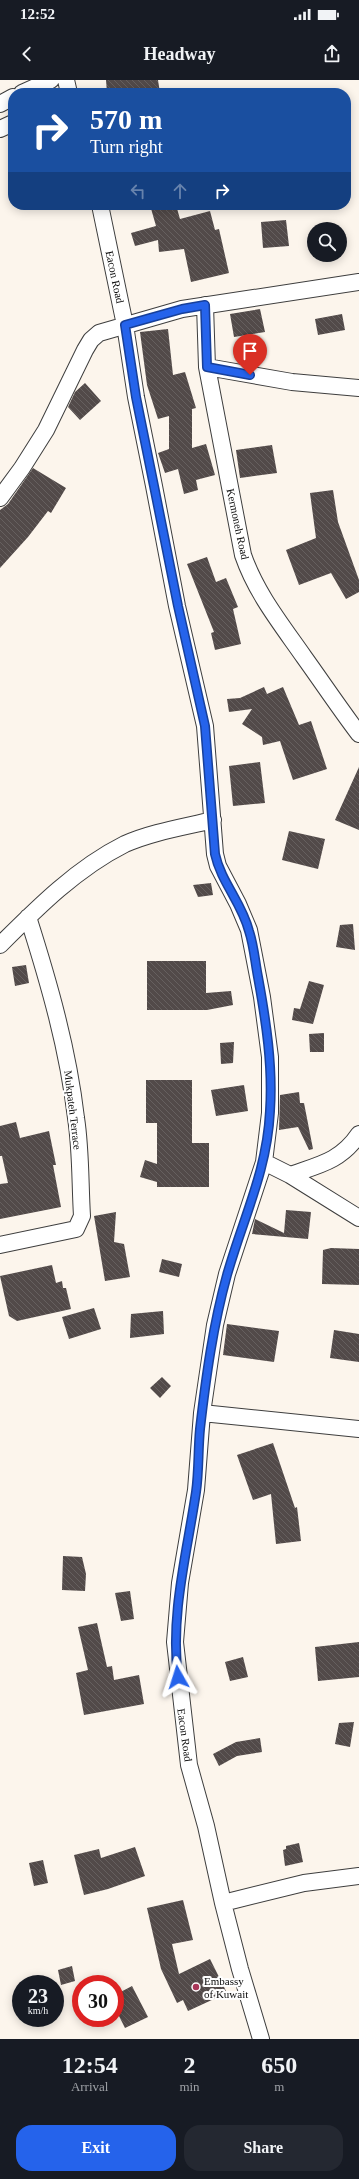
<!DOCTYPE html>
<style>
body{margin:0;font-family:"Times New Roman",serif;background:#242831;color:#f1f3f6;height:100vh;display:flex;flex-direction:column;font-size:15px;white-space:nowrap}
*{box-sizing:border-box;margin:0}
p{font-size:13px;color:#9ea1a6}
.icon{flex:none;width:22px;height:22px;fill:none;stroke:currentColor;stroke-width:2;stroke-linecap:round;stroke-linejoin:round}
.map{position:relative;height:1959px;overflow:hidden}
.drawer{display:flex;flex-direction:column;background:#171b24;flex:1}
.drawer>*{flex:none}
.hud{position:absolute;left:8px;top:8px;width:343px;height:122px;border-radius:16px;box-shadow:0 2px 10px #0003;background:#1a4fa0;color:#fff;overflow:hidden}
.tools{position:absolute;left:307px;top:142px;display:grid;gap:8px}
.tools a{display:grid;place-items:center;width:40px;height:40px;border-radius:50%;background:#171b24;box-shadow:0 2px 10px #0003;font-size:20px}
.speed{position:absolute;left:12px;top:1895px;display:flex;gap:8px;font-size:20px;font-weight:700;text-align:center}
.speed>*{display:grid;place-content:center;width:52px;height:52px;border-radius:50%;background:#171b24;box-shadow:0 2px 10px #0003;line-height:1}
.speed small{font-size:10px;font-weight:400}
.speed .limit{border:6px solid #d22;background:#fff;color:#111}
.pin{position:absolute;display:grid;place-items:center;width:34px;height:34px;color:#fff;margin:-41px -17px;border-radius:50% 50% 50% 0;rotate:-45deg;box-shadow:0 0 4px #0007}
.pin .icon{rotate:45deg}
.me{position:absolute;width:44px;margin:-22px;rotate:354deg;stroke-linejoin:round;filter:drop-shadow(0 0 3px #0008)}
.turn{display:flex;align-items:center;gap:14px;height:84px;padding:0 16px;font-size:18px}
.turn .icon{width:52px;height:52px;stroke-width:2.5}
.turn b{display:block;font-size:28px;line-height:34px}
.lanes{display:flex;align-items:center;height:38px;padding:0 16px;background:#0003;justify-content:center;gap:20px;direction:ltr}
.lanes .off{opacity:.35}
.eta{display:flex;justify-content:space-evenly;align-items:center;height:68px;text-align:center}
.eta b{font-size:24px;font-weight:700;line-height:28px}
.primary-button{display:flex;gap:8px;margin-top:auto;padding:8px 16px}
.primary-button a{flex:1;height:46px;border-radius:16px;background:#2563eb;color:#fff;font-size:16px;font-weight:700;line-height:46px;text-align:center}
.primary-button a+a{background:#242831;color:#f1f3f6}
.status{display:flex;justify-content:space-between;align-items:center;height:28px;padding:0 20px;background:#171b24;direction:ltr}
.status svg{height:11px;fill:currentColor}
header{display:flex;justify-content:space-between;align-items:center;height:52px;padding:0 16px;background:#171b24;font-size:18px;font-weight:700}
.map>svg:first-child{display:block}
.building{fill:url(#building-back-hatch)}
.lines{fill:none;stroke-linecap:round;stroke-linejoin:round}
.minor-casing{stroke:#3e3e3e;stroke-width:18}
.minor{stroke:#fff;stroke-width:16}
.route-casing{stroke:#184099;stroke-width:10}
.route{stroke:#2563eb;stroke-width:7}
.poi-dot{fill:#a93658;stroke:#fff;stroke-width:1.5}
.labels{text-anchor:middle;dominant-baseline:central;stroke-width:4;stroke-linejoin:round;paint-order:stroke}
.street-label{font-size:11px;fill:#0b0b0b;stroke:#fff}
.poi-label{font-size:11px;fill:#0b0b0b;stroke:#fff;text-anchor:start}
</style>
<div class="status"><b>12:52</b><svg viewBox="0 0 49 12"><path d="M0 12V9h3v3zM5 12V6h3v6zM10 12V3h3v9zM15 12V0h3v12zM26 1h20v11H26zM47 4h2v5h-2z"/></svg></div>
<header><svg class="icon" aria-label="back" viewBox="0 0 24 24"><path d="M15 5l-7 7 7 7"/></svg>Headway<svg class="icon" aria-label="share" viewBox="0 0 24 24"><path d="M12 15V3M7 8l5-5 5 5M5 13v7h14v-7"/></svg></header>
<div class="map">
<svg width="359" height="1959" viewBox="0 0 359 1959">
<defs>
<pattern id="building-back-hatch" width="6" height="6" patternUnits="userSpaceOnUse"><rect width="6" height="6" fill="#524a49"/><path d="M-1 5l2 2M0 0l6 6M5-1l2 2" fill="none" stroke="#66605f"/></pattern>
</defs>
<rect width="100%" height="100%" fill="#fcf5ec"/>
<path class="building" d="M106,0H158L160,13H107Z
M150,125H176L180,139L210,131L215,150L219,149L229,193L191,202L184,169L159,172L158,160L135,166L131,153L156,146Z
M286,140L289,166L263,168L261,142Z
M260,229L265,252L234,257L230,234Z
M342,234L345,250L318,255L315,239Z
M168,249L173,295L185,292L196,328L192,329V368L206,364L215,395L196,400L198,410L184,414L178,389L165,393L158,373L169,369V336L158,339L147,305L140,252Z
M85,303L101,321L80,340L68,327L75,312Z
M272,365L277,393L240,398L236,370Z
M33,388L66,408L51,433L48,431L28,457L0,488V430L8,424Z
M333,410L338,442L359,500V512L346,519L331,493L299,505L286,470L316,458L310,413Z
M207,477L216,502L226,498L238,527L233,529L241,564L215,570L211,553L214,552L187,484Z
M264,607L267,614L283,607L299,645L311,641L327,689L293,700L280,661L263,665L262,657L242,644L252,629L229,632L227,619L240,618Z
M260,682L265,723L233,726L229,686Z
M359,687V750L335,740Z
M289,751L325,759L318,789L282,780Z
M211,803L213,815L198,817L193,805Z
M353,844L355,870L336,867L340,845Z
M147,881H206V913L231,911L233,925L207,930H147Z
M26,885L29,903L15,906L12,887Z
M309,901L324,905L313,944L292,940L294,928L300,929Z
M324,953V972H310L309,954Z
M234,962L233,983L221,984L220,963Z
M146,1000H192V1063H209V1107H157V1102L140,1097L145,1080L157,1084V1043H146Z
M244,1005L248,1031L216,1036L211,1010Z
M299,1012L300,1023H304L313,1069L309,1070L298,1047L279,1050L280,1015Z
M16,1042L20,1058L49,1051L56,1085H53L61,1127L0,1139V1104L8,1103L2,1076H0V1046Z
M286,1130L311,1132L308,1159L252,1154L255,1139L284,1153Z
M116,1132L114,1162L124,1164L130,1197L105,1201L94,1136Z
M331,1168L359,1169V1205L322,1204L323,1170Z
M162,1179L182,1184L179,1197L159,1192Z
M52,1185L56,1203L62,1201L63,1208H66L71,1229L17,1241L9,1236L0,1196Z
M94,1228L101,1249L69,1259L62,1237Z
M163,1231L164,1254L130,1258L131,1234Z
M227,1244L279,1251L274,1282L223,1275Z
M334,1250L359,1254V1282L330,1278Z
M162,1297L171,1306L160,1318L150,1308Z
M273,1363L295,1428L297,1427L301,1461L276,1464L271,1414L253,1420L237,1375Z
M63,1476L82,1477L86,1494L85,1511L62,1510Z
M130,1511L134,1539L121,1541L115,1513Z
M97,1543L107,1587L112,1586L114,1600L139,1595L144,1624L84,1635L76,1593L88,1590L78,1547Z
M359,1562V1597L318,1601L315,1567Z
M243,1577L248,1597L230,1601L225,1582Z
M354,1642L350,1667L335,1664L339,1643Z
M260,1658L262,1672L237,1676L219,1686L213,1674L236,1662Z
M299,1763L303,1782L285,1786L283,1770L286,1769V1766Z
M135,1767L145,1796L108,1809L84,1815L74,1775L99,1769L101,1778Z
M43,1780L48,1803L34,1806L29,1783Z
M183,1820L193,1860L172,1864L179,1894L210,1879L227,1913L188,1931L183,1920L177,1923L161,1889L147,1828Z
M72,1886L75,1901L61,1905L58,1890Z
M132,1906L148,1937L125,1948L115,1928V1915Z"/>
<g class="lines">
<defs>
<path id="minor" d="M66,0L69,13
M22,13L51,0
M0,24L13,17
M0,49L13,43
M100,125L125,245L136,317L154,406L177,526L205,646L215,774L218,786L238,824L249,850L262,917L270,977V1033L264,1082L227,1194L215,1245L202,1333L196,1410L180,1503L175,1562L189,1685L206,1746L223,1823L240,1889L261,1959
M205,225L207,287L243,475C256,513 281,544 304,577C322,602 340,629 359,654
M207,287L292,302L359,308
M0,418L22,388L46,350L85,270L91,260L99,253L182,229L359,202
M0,865C38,827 77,788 125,764C152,752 184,747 213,740
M264,1082L290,1095L359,1138
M290,1095C319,1085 341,1081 359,1054
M0,1165L76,1149L82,1136C80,1103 81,1070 76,1038C68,969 49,903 28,837
M202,1333L359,1349
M223,1823L304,1803L359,1796"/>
</defs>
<use href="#minor" class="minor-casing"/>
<use href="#minor" class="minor"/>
</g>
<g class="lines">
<defs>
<path id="route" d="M178,1597C170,1535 187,1473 196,1412C199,1391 198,1370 200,1349C206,1297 213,1245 227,1195C243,1138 267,1092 270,1031C273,986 266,941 258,897C255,882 254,866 249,851C242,823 221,802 215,774L205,646L178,526L154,406L136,317L125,245L182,229L205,225L207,287L250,295"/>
</defs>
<use href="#route" class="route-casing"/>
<use href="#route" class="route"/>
</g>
<circle class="poi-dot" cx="196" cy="1907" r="4"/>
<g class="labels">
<g class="street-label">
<text transform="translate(115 197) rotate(78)">Eacon Road</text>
<text transform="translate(238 444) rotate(78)">Kermoneh Road</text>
<text transform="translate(73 1030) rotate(83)">Mukpateh Terrace</text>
<text transform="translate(185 1655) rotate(82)">Eacon Road</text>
</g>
<g class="poi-label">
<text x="204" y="1901">Embassy<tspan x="204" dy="13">of Kuwait</tspan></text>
</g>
</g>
</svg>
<div class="tools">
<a><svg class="icon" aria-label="search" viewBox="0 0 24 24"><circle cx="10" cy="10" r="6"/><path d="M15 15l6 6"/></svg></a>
</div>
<div class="speed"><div>23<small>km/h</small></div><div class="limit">30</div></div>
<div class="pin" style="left:250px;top:295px;background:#d93025"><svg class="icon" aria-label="arrive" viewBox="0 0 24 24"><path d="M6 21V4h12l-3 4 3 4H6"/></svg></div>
<svg class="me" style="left:178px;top:1597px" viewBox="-20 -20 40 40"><path d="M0-17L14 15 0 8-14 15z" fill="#2563eb" stroke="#fff" stroke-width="4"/></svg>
<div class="hud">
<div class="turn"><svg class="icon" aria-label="right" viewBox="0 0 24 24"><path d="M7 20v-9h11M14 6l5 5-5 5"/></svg><div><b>570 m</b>Turn right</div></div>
<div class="lanes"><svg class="icon off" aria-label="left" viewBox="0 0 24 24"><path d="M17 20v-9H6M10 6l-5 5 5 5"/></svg><svg class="icon off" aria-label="ahead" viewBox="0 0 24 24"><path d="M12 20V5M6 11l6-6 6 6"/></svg><svg class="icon" aria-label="right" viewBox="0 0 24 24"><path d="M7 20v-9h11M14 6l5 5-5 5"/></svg></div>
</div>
</div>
<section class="drawer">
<div class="eta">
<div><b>12:54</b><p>Arrival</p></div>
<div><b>2</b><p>min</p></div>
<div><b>650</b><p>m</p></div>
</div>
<div class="primary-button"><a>Exit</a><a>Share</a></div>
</section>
